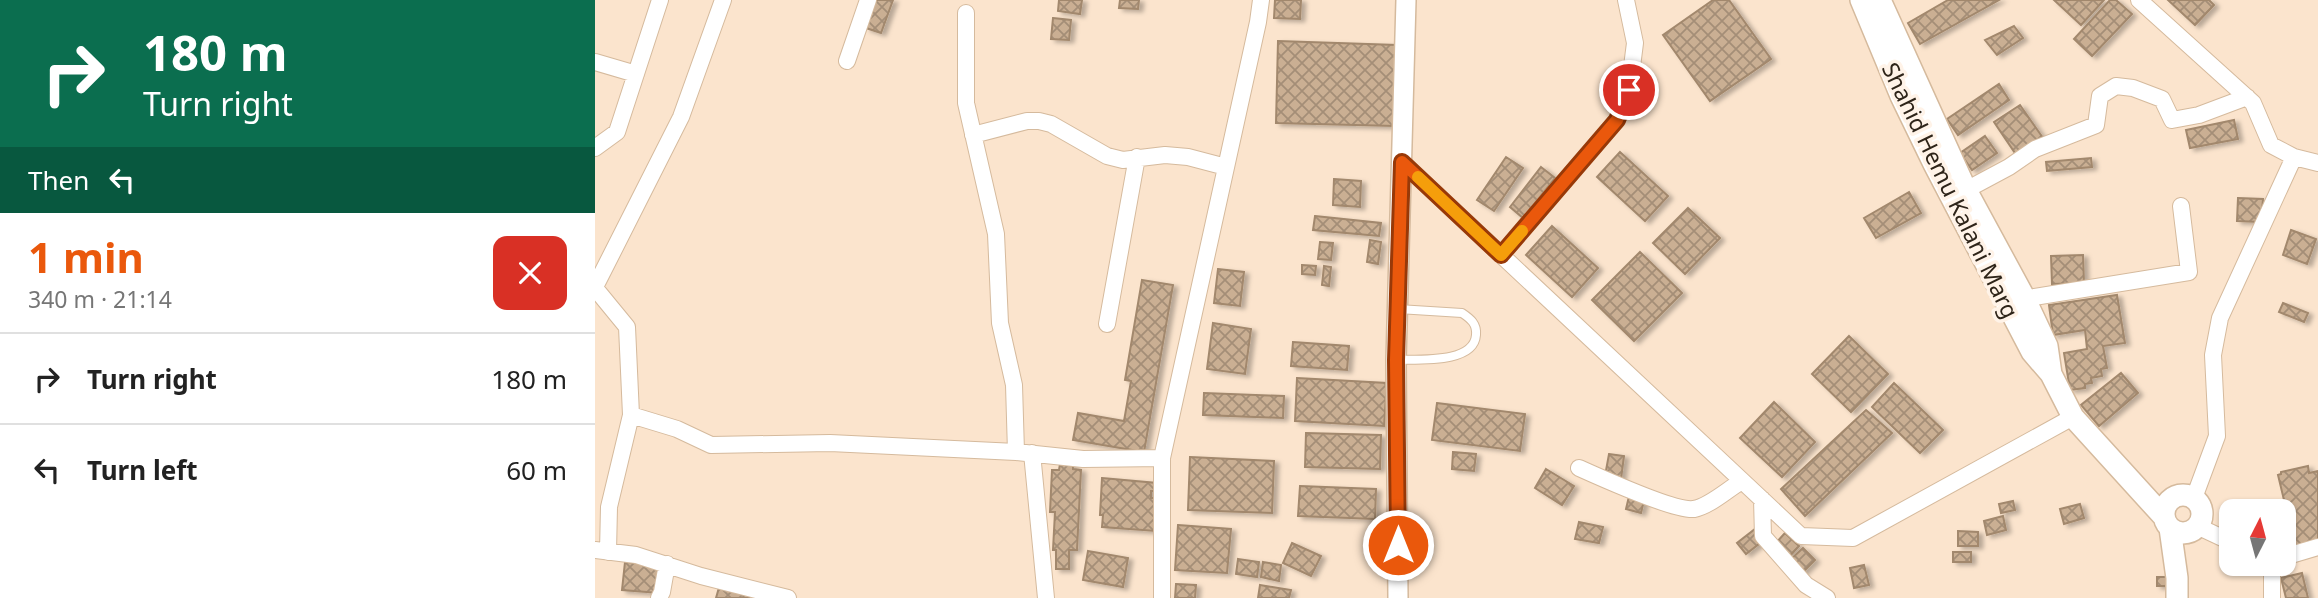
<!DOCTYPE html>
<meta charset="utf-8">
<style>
body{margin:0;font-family:"Noto Sans",sans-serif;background:#f6f6f6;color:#222;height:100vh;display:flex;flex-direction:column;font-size:26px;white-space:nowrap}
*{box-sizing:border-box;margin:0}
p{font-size:23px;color:#767676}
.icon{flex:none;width:38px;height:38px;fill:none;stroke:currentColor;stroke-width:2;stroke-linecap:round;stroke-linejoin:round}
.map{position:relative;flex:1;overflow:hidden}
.side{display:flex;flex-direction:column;background:#fff;width:595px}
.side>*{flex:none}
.guide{background:#0b6e4f;color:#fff;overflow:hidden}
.needle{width:46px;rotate:6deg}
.buttons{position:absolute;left:1624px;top:499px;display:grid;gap:14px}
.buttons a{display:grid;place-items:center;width:77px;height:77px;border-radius:14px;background:#fff;box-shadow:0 2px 5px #0004;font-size:35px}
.pin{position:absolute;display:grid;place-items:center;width:60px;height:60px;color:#fff;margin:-30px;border:4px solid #fff;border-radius:50%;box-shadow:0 2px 7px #0007}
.me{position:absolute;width:77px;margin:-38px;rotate:0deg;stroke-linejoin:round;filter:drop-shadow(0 0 5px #0008)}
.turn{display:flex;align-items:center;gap:24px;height:147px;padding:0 28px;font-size:32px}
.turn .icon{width:91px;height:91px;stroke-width:2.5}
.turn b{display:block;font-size:49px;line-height:60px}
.then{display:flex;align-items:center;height:66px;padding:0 28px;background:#0003;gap:14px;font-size:26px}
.round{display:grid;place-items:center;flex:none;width:74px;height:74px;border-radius:14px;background:#f6f6f6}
.head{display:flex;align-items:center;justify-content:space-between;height:119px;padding:0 28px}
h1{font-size:42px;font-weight:700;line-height:52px;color:#ea580c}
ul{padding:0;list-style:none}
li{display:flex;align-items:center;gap:21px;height:91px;padding:0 28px;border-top:2px solid #e0e0e0}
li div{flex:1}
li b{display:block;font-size:26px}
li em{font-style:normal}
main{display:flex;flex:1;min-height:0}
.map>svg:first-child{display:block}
.building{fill:url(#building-cross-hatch);stroke:#a2886d;stroke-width:2;filter:url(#shadow)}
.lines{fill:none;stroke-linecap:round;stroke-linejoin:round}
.service-casing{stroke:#d5ba9d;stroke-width:10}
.minor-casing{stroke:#d5ba9d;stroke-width:18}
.tertiary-casing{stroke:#d5ba9d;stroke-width:22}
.secondary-casing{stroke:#d5ba9d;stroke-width:24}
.service{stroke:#fff;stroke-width:8}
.minor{stroke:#fff;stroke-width:16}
.tertiary{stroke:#fff;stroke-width:19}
.secondary{stroke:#fff;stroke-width:21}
.route-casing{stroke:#983908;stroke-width:18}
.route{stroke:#ea580c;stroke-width:12}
.slow{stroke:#f59e0b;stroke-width:12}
.labels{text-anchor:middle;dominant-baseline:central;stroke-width:7;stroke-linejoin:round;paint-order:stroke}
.street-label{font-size:23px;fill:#2e2419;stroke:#fff3e8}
</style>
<main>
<section class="side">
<div class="guide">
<div class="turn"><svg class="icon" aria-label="right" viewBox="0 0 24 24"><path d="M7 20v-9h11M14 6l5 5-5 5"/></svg><div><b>180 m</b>Turn right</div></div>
<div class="then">Then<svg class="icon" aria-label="left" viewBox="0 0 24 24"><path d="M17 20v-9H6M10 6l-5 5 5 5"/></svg></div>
</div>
<div class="head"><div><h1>1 min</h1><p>340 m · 21:14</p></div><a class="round" style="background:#d93025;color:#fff"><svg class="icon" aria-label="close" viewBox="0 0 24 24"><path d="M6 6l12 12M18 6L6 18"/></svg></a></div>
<ul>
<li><svg class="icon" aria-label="right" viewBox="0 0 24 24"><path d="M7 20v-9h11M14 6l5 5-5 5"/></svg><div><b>Turn right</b></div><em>180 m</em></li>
<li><svg class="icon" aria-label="left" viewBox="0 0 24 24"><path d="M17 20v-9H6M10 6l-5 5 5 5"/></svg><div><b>Turn left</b></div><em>60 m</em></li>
</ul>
</section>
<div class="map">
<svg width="1723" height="598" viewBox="0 0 1723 598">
<defs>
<pattern id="building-cross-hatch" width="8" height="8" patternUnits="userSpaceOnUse" patternTransform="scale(1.75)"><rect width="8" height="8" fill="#caaf93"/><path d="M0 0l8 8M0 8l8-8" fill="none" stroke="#a48e77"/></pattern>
<filter id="shadow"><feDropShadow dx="4.5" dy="2.5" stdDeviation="2" flood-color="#0004"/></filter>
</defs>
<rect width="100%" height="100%" fill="#fbe4cd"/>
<path class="building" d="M281,0H298L286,33L271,28Z
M464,0H487L485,14L463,11Z
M525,0H544L543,9L524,8Z
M680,0H706L705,19L679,18Z
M1118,0H1134L1176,59L1115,101L1068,35Z
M1353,0H1404L1325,44L1313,23Z
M1459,0H1509L1486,25Z
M1515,0H1521L1537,14L1497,56L1479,39Z
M1573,0H1614L1619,5L1600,25Z
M458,18L476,20L474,40L456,39Z
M1419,26L1428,38L1402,55L1390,40Z
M683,41L802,45L800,126L681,123Z
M1404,84L1414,100L1363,135L1352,119Z
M1425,105L1448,138L1422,156L1399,122Z
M1639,120L1643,139L1595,148L1591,130Z
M1390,136L1402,153L1377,170L1365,153Z
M1025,152L1073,196L1050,221L1002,177Z
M911,157L928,168L899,211L882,200Z
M1496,158L1497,167L1452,171L1451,162Z
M946,167L960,178L928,218L915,207Z
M739,179L766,181L765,207L738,205Z
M1314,192L1326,213L1281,238L1269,218Z
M1643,198L1668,199L1666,222L1642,221Z
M1093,208L1125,238L1090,274L1058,243Z
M720,216L786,223L784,236L718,230Z
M957,226L1003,268L977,297L931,255Z
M1696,230L1721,239L1712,264L1688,255Z
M775,240L786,242L783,264L772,262Z
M725,242L738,243L736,260L723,259Z
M1045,252L1087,293L1039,341L997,300Z
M1488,255L1489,283L1457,284L1456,256Z
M707,265L721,266L720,275L707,274Z
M729,266L736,267L734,286L727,285Z
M623,269L649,272L645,306L619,303Z
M547,280L578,285L549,452L478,440L483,413L529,421L536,381L530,380Z
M1522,295L1530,343L1508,346L1512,368L1506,369L1507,376L1496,378L1497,383L1490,384V388L1475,390L1469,353L1492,349L1490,330L1458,335L1454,305Z
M1688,303L1713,313L1709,322L1684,312Z
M618,323L656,329L650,374L612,369Z
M1254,336L1293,374L1256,412L1217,374Z
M698,342L754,346L752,370L696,366Z
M1526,373L1543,393L1504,426L1486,405Z
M702,378L792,383L789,426L700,421Z
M1299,383L1348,430L1325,453L1277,407Z
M609,393L689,396L688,418L608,415Z
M1179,402L1220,442L1187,477L1145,438Z
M842,403L930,414L925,451L837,440Z
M1271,410L1297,433L1210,516L1186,489Z
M711,433L786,435L785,469L710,467Z
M858,452L881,454L879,471L857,469Z
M1014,454L1029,456L1026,479L1010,476Z
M595,457L679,461L677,513L593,510Z
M465,464H478V469L486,470L482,550H474V569H461V550H458L460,512H455L457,470H464Z
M1713,466L1714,473L1723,471V540L1700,546L1683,475L1686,474V472Z
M951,469L979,486L967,505L940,488Z
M507,478L562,483L561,491H556V498H559L560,506L561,531L507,527L508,515H505Z
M705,486L781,489L780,519L703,516Z
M1035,492L1050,496L1046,513L1031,509Z
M1418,501L1420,510L1406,513L1404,504Z
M1485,504L1489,518L1469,524L1465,509Z
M1408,516L1411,530L1392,535L1389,521Z
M984,522L1008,527L1004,543L980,539Z
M583,525L636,529L632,573L580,570Z
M1160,529L1169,540L1151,554L1142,543Z
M1363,531L1383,532V546H1363Z
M1190,533L1204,546L1194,557L1180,544Z
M697,543L726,556L716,576L688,563Z
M1208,548L1220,560L1206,574L1194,561Z
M493,551L533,558L528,587L488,580Z
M1358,552H1376V562H1358Z
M643,559L664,562L662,577L641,574Z
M30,562L66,565L64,593L27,590Z
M668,562L686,565L684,581L666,577Z
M1269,565L1274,585L1259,588L1255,568Z
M1707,573L1713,598H1691L1686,578Z
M1562,577H1577V586H1562Z
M125,584L156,593L154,598H121Z
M581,584L601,585L600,598H580Z
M665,585L696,590L694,598H663Z"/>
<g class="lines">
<defs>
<path id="service" d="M801,360C823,359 879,364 881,335C882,324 876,319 867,313L803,309"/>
<path id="minor" d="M1544,0L1658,103L1676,145L1699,157L1723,163
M252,61L273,0
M0,62L41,74
M378,135L432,121H444L456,124L512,156L528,160L570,155L593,157L631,167
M0,148L22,132L65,0
M807,162L1206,536L1258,538L1478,417
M1371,190L1414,167L1440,149L1501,125L1505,96L1521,86L1538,88L1567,99L1577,120L1604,115L1652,97
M906,255L1022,120L1034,90L1040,43L1031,0
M0,287L86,117L128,0
M0,288L32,327L36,415L14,507L13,552
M1421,300L1594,272L1586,206
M512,324L542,157
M36,415L82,429L116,445L235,443L421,452L419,385L405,323L401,234L371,103V13
M421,452L488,459L567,458
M437,453L451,598
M984,468C1004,477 1081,512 1099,509C1115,506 1133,489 1147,481
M1599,498L1622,436L1618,355L1625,318L1699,157
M1167,499L1168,536L1211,585L1232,598
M1604,527L1636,542
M0,550L41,555L106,576L193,598
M1689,557L1723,547
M1677,564V598
M64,598L67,592L72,564
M567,598V458L663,22L666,0"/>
<path id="tertiary" d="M803,598L801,360L811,0"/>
<path id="secondary" d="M1266,0L1306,96L1339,164L1437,352L1456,374L1478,417L1569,517
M1285,0L1371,190L1429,297L1452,346L1456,374
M1569 514a19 19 0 1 1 38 0a19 19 0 1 1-38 0Z
M1575,528L1582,578V598"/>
</defs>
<use href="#service" class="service-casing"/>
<use href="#minor" class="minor-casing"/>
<use href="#tertiary" class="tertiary-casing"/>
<use href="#secondary" class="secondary-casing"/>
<use href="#service" class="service"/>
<use href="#minor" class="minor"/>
<use href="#tertiary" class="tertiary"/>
<use href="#secondary" class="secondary"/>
</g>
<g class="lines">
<defs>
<path id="route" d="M803,545L801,360L807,162L906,255L1022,120L1034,90"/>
</defs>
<use href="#route" class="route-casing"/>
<use href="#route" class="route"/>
<path class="slow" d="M823,177L906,255L927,231"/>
</g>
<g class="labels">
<g class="street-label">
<text transform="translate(1356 190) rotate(64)">Shahid Hemu Kalani Marg</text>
</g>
</g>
</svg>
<div class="buttons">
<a><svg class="needle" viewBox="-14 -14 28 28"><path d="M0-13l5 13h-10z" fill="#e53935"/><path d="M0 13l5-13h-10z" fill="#767676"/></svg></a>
</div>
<div class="pin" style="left:1034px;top:90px;background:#d93025"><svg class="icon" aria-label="arrive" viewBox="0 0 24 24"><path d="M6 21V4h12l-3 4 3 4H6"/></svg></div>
<svg class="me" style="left:803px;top:545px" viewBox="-20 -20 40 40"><circle r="17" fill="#ea580c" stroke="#fff" stroke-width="3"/><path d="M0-11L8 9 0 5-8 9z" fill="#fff"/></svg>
</div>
</main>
